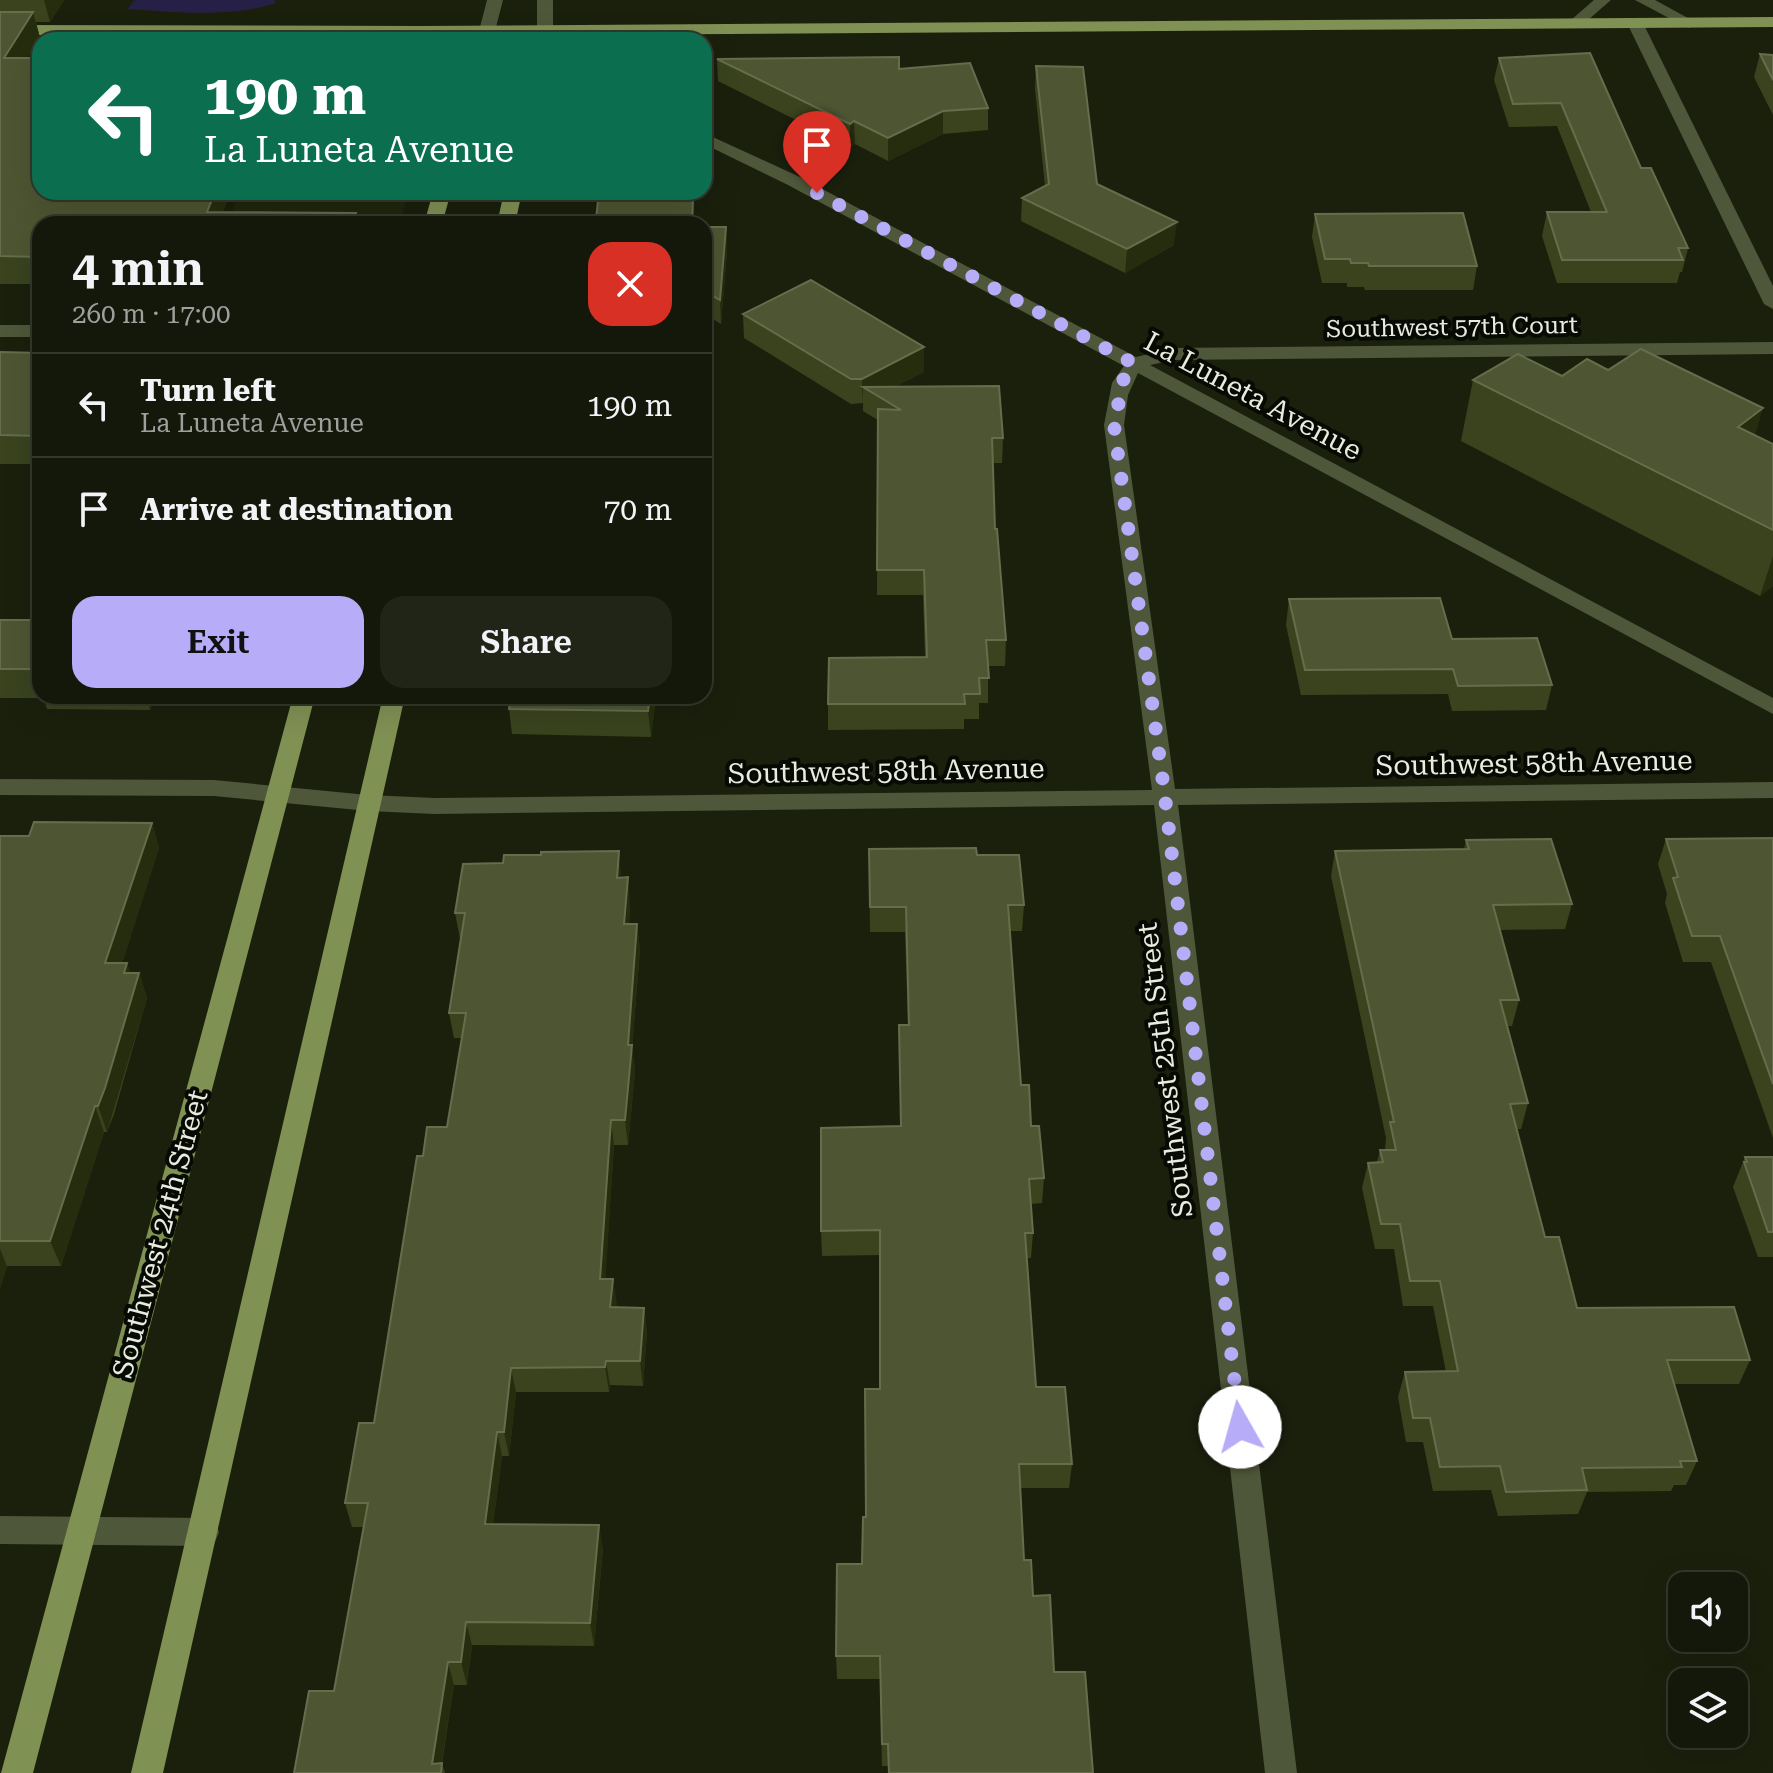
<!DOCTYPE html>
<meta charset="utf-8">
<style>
body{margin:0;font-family:"Roboto Serif",serif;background:#212518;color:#f1f3f6;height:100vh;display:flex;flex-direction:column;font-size:30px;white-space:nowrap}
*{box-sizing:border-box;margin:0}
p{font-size:26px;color:#9da09c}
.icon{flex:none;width:44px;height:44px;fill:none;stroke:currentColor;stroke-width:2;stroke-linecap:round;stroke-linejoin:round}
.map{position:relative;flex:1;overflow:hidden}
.drawer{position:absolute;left:32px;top:216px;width:680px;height:488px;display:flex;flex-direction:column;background:#14180a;border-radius:24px;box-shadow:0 8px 32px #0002,0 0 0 2px #33372b}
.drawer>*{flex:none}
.top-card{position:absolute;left:32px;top:32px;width:680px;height:168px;border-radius:24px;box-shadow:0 8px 32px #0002,0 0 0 2px #33372b;background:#0b6e4f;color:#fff;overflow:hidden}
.buttons{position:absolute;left:1668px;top:1572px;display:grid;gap:16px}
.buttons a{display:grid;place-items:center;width:80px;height:80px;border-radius:16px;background:#14180a;box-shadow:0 8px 32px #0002,0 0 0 2px #33372b;font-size:40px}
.pin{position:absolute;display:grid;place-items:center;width:68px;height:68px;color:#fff;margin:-82px -34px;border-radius:50% 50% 50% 0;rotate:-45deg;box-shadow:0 0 8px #0007}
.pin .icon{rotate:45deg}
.me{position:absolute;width:88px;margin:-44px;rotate:353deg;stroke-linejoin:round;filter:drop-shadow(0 0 6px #0008)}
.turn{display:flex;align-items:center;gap:28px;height:168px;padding:0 40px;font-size:36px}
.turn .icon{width:104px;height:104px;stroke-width:2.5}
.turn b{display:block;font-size:56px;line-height:68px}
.round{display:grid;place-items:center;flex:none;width:84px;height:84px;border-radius:24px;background:#212518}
.summary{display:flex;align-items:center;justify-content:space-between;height:136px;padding:0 40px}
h1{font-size:48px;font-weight:600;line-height:60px}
.primary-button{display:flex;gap:16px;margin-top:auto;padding:16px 40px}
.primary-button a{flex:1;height:92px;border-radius:24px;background:#b6acf8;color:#111;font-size:32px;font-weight:600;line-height:92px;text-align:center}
.primary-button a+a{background:#212518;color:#f1f3f6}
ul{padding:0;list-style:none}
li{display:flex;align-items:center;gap:24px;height:104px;padding:0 40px;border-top:2px solid #33372b}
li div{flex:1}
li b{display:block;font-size:30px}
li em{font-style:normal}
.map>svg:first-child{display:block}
.built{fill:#20270d}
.green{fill:#272046}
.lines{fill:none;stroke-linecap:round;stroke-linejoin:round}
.minor{fill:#4f573a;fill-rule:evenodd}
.major{fill:#809154;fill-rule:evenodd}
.wall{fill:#3a431e}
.shaded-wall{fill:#262d0e}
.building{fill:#4d5532;stroke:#656d4d;stroke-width:2}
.route{stroke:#b6acf8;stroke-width:14;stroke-dasharray:0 25.2}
.labels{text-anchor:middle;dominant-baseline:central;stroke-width:8;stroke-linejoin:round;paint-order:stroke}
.far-street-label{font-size:24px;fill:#e7ecdf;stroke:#070903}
.street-label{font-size:28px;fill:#e7ecdf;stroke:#070903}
</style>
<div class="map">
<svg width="1773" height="1773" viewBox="0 0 1773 1773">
<rect width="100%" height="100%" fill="#1b200d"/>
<path class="built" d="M240,192H408L400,224H227Z"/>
<path class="green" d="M138,0H275V3C234,18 171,12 128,9L133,1Z"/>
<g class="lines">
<path class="minor" d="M487,0H503L495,31L487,36L479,31Z
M537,0H553V30L561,40H545L537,30Z
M1594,0H1611L1581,26H1571V20Z
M1635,0H1655L1697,23L1689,28L1684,26Z
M1635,18L1643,23L1773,286V309L1764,304L1627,23Z
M689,24L697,29L686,40H669Z
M704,133L800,177L1136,357L1174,348L1773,342V354L1174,360L1150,365L1773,698V714L1138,373L1128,395L1124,425L1175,789L1773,782V798L1178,805L1297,1773H1265L1154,805L435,814L368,811L214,796L0,795V779L214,780L368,795L435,798L1152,790L1104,425L1112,383L1124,366L788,185L704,144Z
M0,325H40V337H0Z
M0,1516L204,1518L215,1522L219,1532L215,1542L204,1546L0,1544Z"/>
<path class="major" d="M1773,17V27L420,36L0,35V25L420,26Z
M433,192H451L442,224H424Z
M504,192H522L515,224H497Z
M293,696H315L33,1773H1Z
M383,696H405L163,1773H131Z"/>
</g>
<path class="wall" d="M0,0H64L50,22H36L40,38L27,58L230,192L223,212L40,224V284H0Z
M1590,53L1641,168L1688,248L1682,272H1680L1677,283H1557L1542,236L1547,212H1591L1557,126L1509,127L1494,80L1499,58Z
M1760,54L1773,55V115L1754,77Z
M717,59L899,69L988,108V130L943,134L888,161L855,144L850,147L718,81Z
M1036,66L1097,184L1174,245L1125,273L1021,221L1022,198L1045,186L1035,89Z
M670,199H693L694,224H596V219Z
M1315,214L1477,266L1473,290H1365L1364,287H1347V283H1322L1312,237Z
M704,227H726L727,251L721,324L708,316L704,352Z
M743,314L924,347V372L896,386L1003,438L1002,463H992L995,529L1006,640L1005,666H988V703H979V719H964V729L828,730V704L925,657L923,595H877L878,420L863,411V403L851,404L744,338Z
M0,352L40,353V464H0Z
M1608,370L1773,444V586L1760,596L1461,441L1473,380L1562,376Z
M1289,599L1452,639L1552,685L1546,710L1452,711L1448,694L1301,695L1286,625Z
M0,620H40V696H187L183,706L152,705L150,710L47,709L44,698H0Z
M656,696L651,737L512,734L509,709Z
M152,823L159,848L122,963H127L130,973H139L147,998L114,1114L107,1132H104L61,1266H7L0,1288V836H29Z
M1773,838V1138L1711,962H1683L1665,903L1667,894L1658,864L1666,839Z
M1466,840L1572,904L1565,929L1500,930L1519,1000L1512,1026H1507L1528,1103L1521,1129H1517L1545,1237L1577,1308L1750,1360L1739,1384H1674L1697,1461L1686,1485H1674L1671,1491L1587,1492L1578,1514L1498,1516L1491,1490L1433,1491L1423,1442H1406L1398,1397L1405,1372H1446L1433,1306H1403L1394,1249H1375L1362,1188L1368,1163L1377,1162L1380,1150H1385L1386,1138L1331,876L1335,851L1464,849Z
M869,849L977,855L1024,905L1022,931H1010L1021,1085L1044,1178L1042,1203L1031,1204L1033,1233L1031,1258H1026L1036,1387L1072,1464L1069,1488H1021L888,1766H882L880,1679H837L836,1656L862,1564L880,1389V1255L822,1256L821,1231L900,1126L908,1025L905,932H870Z
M503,863L621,878L630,903L629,924H637L640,949L632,1049L635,1071L628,1145H614L605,1279H613L616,1307L644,1308L647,1332L643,1386L610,1385L609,1392H516L509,1456H502L493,1524L603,1548L594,1646L472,1645L467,1685H454L442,1763L445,1773H294L334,1691L364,1527H352L345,1503L374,1423L423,1156L447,1127L462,1038H454L449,1013L461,939H460L455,913Z
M1745,1157H1773V1257H1758L1733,1187Z"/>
<path class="shaded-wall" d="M44,0H64L50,22Z
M33,12L40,38L11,84L4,58Z
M943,111V134L888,161V138Z
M854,121L855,144L850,147V124Z
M215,192H230L219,224L207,212Z
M356,213L357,224H352Z
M1177,222L1174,245L1125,273L1127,249Z
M726,227L727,251L721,324L720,300Z
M706,292L708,316L704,352V313Z
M924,347V372L878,396L863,387L862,404V379Z
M1763,408L1745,469L1738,427Z
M1773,556V586L1760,596Z
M146,696H149L152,705L150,710Z
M181,696H187L183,706Z
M650,696H656L651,737L648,711Z
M152,823L159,848L114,989L105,963Z
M619,851L621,876L620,903L617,878Z
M628,877L630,903L627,949L624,924Z
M637,924L640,949L632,1049L635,1071L628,1145L625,1120L628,1045Z
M127,963L135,986L139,973L147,998L107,1132L98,1106L124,973Z
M95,1106L104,1132L61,1266L50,1241Z
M611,1120L614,1145L604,1304L600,1279Z
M0,1249L7,1266L0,1288Z
M613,1279L617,1304L614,1332L610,1307Z
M644,1308L647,1332L643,1386L640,1361Z
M606,1361L610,1385L609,1392L605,1367Z
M511,1368L516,1392L509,1456L504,1432Z
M497,1432L502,1456L490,1548L485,1524Z
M599,1525L603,1548L594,1646L590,1623Z
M466,1622L472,1645L467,1685L461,1662Z
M448,1662L454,1685L440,1773L432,1764Z"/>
<path class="building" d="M0,12H33L4,58H40V192H215L207,212L356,213L352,224H40V257L0,256Z
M1590,53L1641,168H1651L1688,248H1678L1683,260H1562L1547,212H1607L1561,103L1513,104L1499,58Z
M1760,54L1773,55V80Z
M899,57V69L970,63L988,108L943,111L888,138L854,121L850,124L717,59Z
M1036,66L1083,67L1097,184L1177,222L1127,249L1022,198L1049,184Z
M599,192H667L666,199H693L692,224H605L606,219H596Z
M1463,213L1477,266H1369L1368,263H1351L1350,259H1325L1315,214Z
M704,227H726L720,300L706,292L704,313Z
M811,280L924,347L862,379H851L743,314Z
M1641,349L1763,408L1738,427L1773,444V530L1473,380L1518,354L1562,376L1587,359L1608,370Z
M0,352L40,353V436L0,435Z
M999,386L1003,438H992L995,529H997L1006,640H986L989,678H979L980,694H964L965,704H828L829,658L927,657L924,570H877L878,409L901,410L863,387Z
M1440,598L1452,639L1537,638L1552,685L1458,686L1453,669L1305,670L1289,599Z
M0,620H40V669H0Z
M511,696H650L648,711L509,709Z
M34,822L152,823L105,963H127L124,973H139L105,1088L98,1106H95L50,1241H0V836H29Z
M1773,838V1084L1720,936H1692L1673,878L1678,877L1666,839Z
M1551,839L1572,904L1493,905L1519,1000H1500L1528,1103L1510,1104L1545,1237H1559L1577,1308L1734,1307L1750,1360H1667L1697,1461H1680L1682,1467L1582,1468L1587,1490L1506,1492L1500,1466L1440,1467L1430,1418H1413L1405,1372L1458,1371L1440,1281H1410L1400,1224H1381L1368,1163L1383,1162L1380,1150H1396L1390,1122H1394L1335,851L1469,849L1466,840Z
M976,848L977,855H1019L1024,905H1008L1021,1085H1029L1031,1126H1039L1044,1178L1029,1179L1033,1233H1025L1036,1387H1065L1072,1464H1019L1024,1560H1031L1033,1596L1050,1595L1054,1672H1085L1093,1773H889L888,1744H882L880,1656H836L837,1564H862L863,1517H866L865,1389H880V1230L821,1231V1128L901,1126L899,1025H909L906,907H870L869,849Z
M619,851L617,878L628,877L624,924H637L628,1045H632L625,1120H611L600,1279H613L610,1307L644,1308L640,1361H606L605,1367L511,1368L504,1432H497L485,1524L599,1525L590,1623L466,1622L461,1662H448L432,1764L442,1763L441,1773H294L309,1691H334L368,1503H345L359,1423H374L417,1156H423L427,1127H447L466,1013H449L465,913H455L463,864L503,863L504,855H541V852Z
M1745,1157H1773V1232H1768L1744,1162H1747Z"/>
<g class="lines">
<path class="route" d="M817,193L1133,363L1124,377L1114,425L1165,797L1240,1427"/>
</g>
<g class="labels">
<g class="far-street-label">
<text transform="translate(1452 327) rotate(-1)">Southwest 57th Court</text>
</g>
<g class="street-label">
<text transform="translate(1253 396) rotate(28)">La Luneta Avenue</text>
<text transform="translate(1534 763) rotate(-1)">Southwest 58th Avenue</text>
<text transform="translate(886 771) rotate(-1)">Southwest 58th Avenue</text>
<text transform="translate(1165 1070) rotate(-97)">Southwest 25th Street</text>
<text transform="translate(160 1234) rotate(-75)">Southwest 24th Street</text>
</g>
</g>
</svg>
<div class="buttons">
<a><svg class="icon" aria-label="sound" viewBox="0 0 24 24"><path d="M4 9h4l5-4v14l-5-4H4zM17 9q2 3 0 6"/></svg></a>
<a><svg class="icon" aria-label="layers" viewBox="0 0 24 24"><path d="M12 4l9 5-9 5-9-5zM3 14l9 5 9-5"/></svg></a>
</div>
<div class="pin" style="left:817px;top:193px;background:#d93025"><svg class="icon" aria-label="arrive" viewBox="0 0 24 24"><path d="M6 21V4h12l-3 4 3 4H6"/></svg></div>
<svg class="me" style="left:1240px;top:1427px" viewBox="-20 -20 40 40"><circle r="19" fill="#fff"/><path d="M0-13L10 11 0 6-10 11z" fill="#b6acf8"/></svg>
<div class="top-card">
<div class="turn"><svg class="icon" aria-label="left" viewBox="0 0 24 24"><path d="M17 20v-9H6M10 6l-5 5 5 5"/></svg><div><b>190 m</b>La Luneta Avenue</div></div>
</div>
<section class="drawer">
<div class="summary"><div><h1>4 min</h1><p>260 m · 17:00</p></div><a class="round" style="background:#d93025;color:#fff"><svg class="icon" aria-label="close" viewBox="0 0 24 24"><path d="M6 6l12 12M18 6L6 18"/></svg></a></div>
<ul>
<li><svg class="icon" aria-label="left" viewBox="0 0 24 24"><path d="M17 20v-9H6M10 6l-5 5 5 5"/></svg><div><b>Turn left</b><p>La Luneta Avenue</p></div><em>190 m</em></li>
<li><svg class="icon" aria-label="arrive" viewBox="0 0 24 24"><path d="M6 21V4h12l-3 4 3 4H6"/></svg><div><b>Arrive at destination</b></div><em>70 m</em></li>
</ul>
<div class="primary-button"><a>Exit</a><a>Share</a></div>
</section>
</div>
